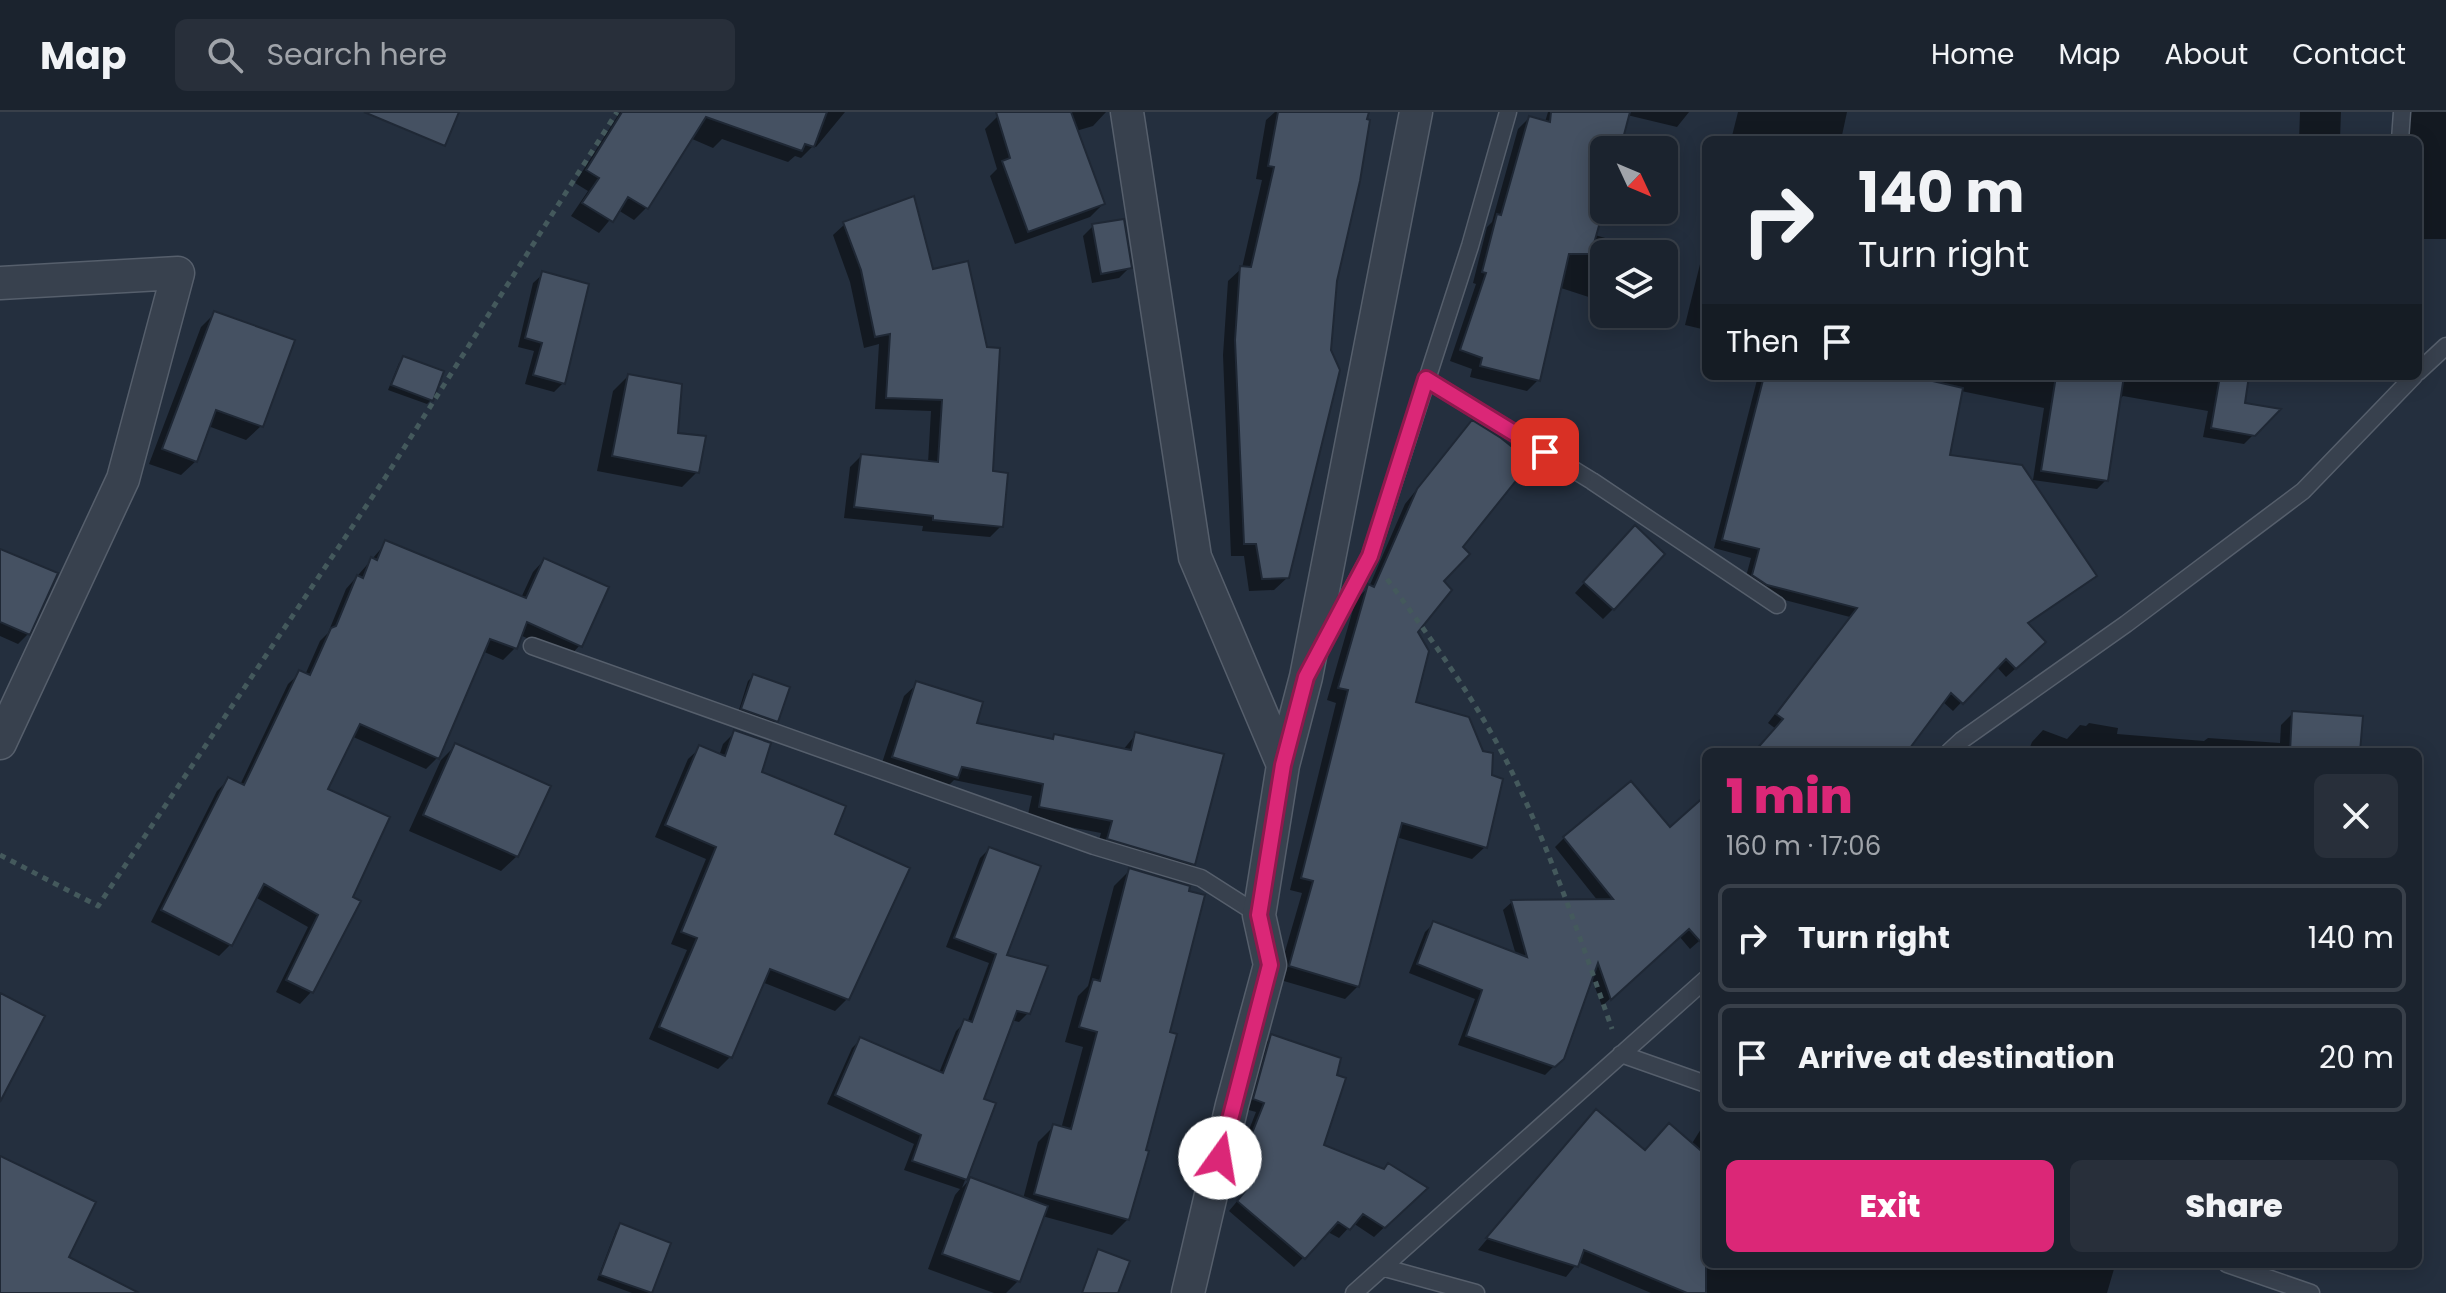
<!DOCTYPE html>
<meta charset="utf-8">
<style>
body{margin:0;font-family:Poppins,sans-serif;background:#282f3a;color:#f1f3f6;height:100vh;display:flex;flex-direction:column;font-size:30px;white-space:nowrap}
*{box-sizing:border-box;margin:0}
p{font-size:26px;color:#a0a4aa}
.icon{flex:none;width:44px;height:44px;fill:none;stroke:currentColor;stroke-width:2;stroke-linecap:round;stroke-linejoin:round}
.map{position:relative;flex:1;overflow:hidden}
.panel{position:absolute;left:1702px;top:636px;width:720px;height:520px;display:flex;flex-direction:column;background:#1b232e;border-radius:12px;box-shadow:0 4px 20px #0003,0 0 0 2px #39404a}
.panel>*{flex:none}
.top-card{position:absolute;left:1702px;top:24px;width:720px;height:244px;border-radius:12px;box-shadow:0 4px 20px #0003,0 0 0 2px #39404a;background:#1b232e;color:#f1f3f6;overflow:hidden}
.needle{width:52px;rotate:134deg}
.fabs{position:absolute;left:1590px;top:24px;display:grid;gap:16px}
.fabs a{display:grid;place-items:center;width:88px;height:88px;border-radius:12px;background:#1b232e;box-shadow:0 4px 20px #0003,0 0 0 2px #39404a;font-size:40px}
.pin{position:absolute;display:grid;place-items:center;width:68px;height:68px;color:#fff;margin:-34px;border-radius:16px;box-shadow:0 4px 12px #0006}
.me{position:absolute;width:88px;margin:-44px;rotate:13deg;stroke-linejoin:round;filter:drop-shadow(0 0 6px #0008)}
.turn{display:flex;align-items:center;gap:28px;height:168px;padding:0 24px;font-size:36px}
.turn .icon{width:104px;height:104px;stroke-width:2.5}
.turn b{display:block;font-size:56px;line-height:68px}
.then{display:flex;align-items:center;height:76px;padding:0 24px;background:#0003;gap:16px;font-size:30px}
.round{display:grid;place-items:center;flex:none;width:84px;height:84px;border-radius:12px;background:#282f3a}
.overview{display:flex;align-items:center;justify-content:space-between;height:136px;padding:0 24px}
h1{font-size:48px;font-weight:800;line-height:60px;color:#db2777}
.button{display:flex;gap:16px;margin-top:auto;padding:16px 24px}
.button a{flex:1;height:92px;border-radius:12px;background:#db2777;color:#fff;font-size:32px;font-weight:800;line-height:92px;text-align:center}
.button a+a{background:#282f3a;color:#f1f3f6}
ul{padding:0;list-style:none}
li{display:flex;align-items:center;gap:24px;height:108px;margin:0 16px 12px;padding:0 8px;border:4px solid #39404a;border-radius:12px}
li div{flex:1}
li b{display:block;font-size:30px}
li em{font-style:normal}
header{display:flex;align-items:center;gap:48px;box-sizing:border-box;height:112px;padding:0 40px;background:#1b232e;border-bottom:2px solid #39404a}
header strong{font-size:38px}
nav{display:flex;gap:44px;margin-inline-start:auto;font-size:28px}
.search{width:560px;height:72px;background:#282f3a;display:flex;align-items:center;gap:20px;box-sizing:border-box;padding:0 28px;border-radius:12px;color:#a0a4aa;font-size:30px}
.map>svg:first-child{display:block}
.shadow{fill:#0007}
.building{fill:#455162;stroke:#1f2835;stroke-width:2}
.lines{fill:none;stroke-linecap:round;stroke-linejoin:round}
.service-casing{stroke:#565f6c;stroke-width:19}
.minor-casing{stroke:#565f6c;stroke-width:35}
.path{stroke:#44595c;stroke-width:5;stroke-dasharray:6 6;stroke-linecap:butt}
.service{stroke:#38414e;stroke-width:16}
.minor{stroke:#38414e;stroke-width:32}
.route-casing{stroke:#8e194d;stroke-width:20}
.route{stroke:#db2777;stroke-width:14}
</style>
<header>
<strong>Map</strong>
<div class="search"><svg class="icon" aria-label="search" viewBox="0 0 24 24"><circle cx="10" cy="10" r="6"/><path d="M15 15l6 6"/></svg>Search here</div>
<nav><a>Home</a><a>Map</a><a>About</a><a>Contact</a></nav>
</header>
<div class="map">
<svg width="2446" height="1181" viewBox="0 0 2446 1181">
<rect width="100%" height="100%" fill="#242f3e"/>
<path class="shadow" d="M620,0H845L816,35L813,34L801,46L795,44L788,50L722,27L713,36L690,26L646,96L634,108L618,98L599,121L571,104L588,79L575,71Z
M1002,0H1106L1093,14L1076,19L1103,92L1090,105L1015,132L990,64L997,57L985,17Z
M1275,0H1368L1359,69L1335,169L1288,465L1274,478L1249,479L1244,444H1231L1223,243L1228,169L1242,156L1262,68L1256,67L1266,8Z
M1548,0H1689L1677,15L1627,3L1618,38H1604V89L1595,123L1646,138L1644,142H1604V190L1561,176L1538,268L1527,279L1470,265L1472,257L1450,249L1476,172L1473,171L1487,115L1492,110L1518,17L1529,6L1545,10Z
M1738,0H1847L1841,28H1731Z
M2300,0H2341L2340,28H2299Z
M2412,0H2446V127H2418V28H2408V4Z
M845,112L931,159L986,237L991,361L1001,414L990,425L922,419L923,414L844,406L850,355L861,344L928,351L931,299L875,297L879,232L864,236L850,170L833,123Z
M1093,114L1130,155L1119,166L1092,171L1083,124Z
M1706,128V218L1685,213Z
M543,162L563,271L554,280L525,272L534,239L518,235L533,171Z
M215,201L261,314L246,328L208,314L196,349L181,363L149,352L201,215Z
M403,247L431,288L427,292L388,278L399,251Z
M628,264L697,360L682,375L597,359L613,279Z
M1758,264H2247L2243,292L2277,299L2244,332L2203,325L2208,299L2123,284L2118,289L2106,368L2097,377L2033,368L2044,296L1961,279L1947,344L2095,463L2027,512L2035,539L2006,565L1996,554L1953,599L1942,589L1905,640H1756L1776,617L1768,611L1850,505L1758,481L1744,472L1751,446L1714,436Z
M1460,324V435L1416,520L1413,591L1485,735L1472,747L1396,725L1358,874L1345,887L1277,867L1302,781L1290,778L1336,591L1327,588L1356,487L1369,475L1405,392Z
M1625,426L1613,497L1603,507L1575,481Z
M386,431L521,486L533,460L544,448L580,533L569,545L520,523L515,536L503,548L482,539L437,646L426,657L351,624L326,678L350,786L359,790L311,880L300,892L276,880L308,815L255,785L230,833L219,844L151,810L217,679L229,667L240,673L288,572L300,561L305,563L320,529L328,521L346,477Z
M0,439L28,522L18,532L0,524Z
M753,564L776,609L772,613L738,601L748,569Z
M917,572L974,613L1051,628L1055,625L1123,638L1136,622L1194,752L1181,764L1096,739L1101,721L1027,707L1032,684L954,668L944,678L880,657L904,584Z
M2293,601L2358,640H2028L2032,630L2043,618L2067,627L2080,613L2086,614L2089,611L2118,616L2117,622L2204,629L2208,626L2280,631L2281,613Z
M735,620L759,661L832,723L847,887L835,899L762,870L730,945L718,957L649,927L687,838L671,832L706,747L655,725L688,647L700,636L719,644L723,632Z
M456,633L517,744L501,759L409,719L441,648Z
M1706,686V823L1690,837L1679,824L1602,894L1591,865L1563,945L1545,963L1458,933L1475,887L1409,861L1425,820L1434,811L1516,843L1503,798L1512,790L1598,789L1555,735L1564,726L1669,718Z
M989,737L1004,845L1028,901L1019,910L1011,908L982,988L994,992L962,1076L970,1067L1023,1087L1038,1030L1054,1014L1061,1017L1083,935L1065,930L1078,884L1088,874L1114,774L1130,758L1168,922L1128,1107L1112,1123L1042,1104L1018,1169L1006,1181H994L928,1157L955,1083L960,1077L904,1058L914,1032L827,992L852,936L861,927L939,961L956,919L965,910L967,911L989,851L946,835L980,746Z
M1272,925L1321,1034L1425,1076L1374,1125L1353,1111L1339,1126L1328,1120L1294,1155L1229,1099L1244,1081L1227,1074L1256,1000L1245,997L1262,934Z
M1706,1009V1152H2095L2114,1157L2107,1181H1651L1578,1150L1566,1165L1478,1138L1585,1010L1644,1040L1691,1033Z
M621,1113L669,1132L649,1181H632L597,1168L616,1118Z"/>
<path class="building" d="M364,0H459L445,34Z
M622,0H827L814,35L805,32L802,39L706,5L648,97L628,85L613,110L582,91L599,66L586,58Z
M996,0H1071L1105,92L1028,120L1002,49L1010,46Z
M1278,0H1369L1367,7L1370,8L1360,69L1337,169L1331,238L1340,258L1289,466L1262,467L1256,432H1244L1235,228L1240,154L1251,155L1274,55L1268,54Z
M1551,0H1630L1620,38H1604V96L1591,142H1569L1540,269L1480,254L1482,246L1460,238L1486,161L1482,160L1497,102L1501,103L1529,4L1550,10Z
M914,84L933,157L968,149L987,235L1000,236L993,359L1008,361L1003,415L933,408V404L854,395L861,342L938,350L942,288L886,286L890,222L875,225L861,158L843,110Z
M1124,107L1132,156L1101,162L1092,112Z
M542,159L589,172L565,272L533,263L542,231L525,226Z
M214,199L295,228L263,315L216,298L197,350L162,337Z
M403,244L444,259L433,289L391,273Z
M628,262L682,272L678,321L706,324L699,361L612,344Z
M1764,264H1911L1963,276L1950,343L2022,353L2097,464L2028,511L2046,530L2016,557L2006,547L1963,592L1951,581L1907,640H1754L1783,607L1776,602L1857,496L1767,473L1752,463L1759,437L1722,428Z
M2056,264H2124L2108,369L2041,359Z
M2220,264H2249L2245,291L2281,297L2255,324L2211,316Z
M1472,308L1501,326L1531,350L1463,435L1470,442L1444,469L1452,478L1418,520L1429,539L1416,590L1469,605L1483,639L1493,641L1492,663L1503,667L1487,736L1402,711L1359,875L1289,854L1313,769L1301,766L1348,578L1338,576L1368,472L1374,475L1417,377Z
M1635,413L1665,442L1614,498L1583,470Z
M385,428L526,486L544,446L609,475L582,535L527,510L517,537L490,527L439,647L360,612L328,677L390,705L353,785L361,789L313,881L286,868L318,803L264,772L232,834L161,798L228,665L244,673L299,558L310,563L331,516L336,514L357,463L363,466L371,445L377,448Z
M0,437L58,461L30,523L0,510Z
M753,562L790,575L778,610L741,597Z
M916,569L983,590L977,611L1053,627L1054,622L1131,638L1135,620L1224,642L1195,753L1107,727L1112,709L1039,695L1043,672L962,655L958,666L892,645Z
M2292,599L2363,604L2360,640H2290Z
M734,618L771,631L762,660L846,694L835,722L910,756L849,888L770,857L732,946L659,915L697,826L681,820L716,735L665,713L699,633L725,644Z
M455,631L551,674L518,745L423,703Z
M1631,669L1670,715L1706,683V836L1689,817L1611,888L1598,851L1564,947L1555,955L1466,924L1482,878L1417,852L1433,809L1527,845L1511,788L1613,787L1563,725Z
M989,735L1041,754L1007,843L1048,854L1030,902L1017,899L984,987L996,991L967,1068L912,1049L921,1023L835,983L860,925L943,961L964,907L972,910L996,842L954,826Z
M1129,756L1190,774L1189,779L1205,783L1170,920L1177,922L1146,1038L1149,1039L1129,1108L1034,1082L1053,1012L1071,1017L1097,920L1079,915L1093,867L1100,869Z
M0,881L45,904L0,990Z
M1271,922L1341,946L1337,963L1346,966L1324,1033L1384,1057L1388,1051L1428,1076L1385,1116L1363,1102L1350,1118L1338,1110L1305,1147L1237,1089L1252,1071L1235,1064L1264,991L1253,987Z
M1596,997L1645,1038L1669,1011L1706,1043V1181H1687L1584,1138L1578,1155L1486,1126Z
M0,1044L96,1090L69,1145L139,1181H0Z
M970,1065L1048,1094L1020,1170L942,1142Z
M620,1111L671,1131L652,1181L600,1163Z
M1098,1137L1130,1149L1118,1181H1082Z"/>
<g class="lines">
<defs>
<path id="service" d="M2400,28L2402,0
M2418,260L2446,234
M1426,267L1592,369L1777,493
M1322,533L1370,444L1470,134L1508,0
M532,534L1094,734L1201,766L1259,803
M1949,640L1962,628L2126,512L2303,379L2414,264
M1621,942L1706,972
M2227,1152L2311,1181
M1385,1156L1476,1181
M1354,1181L1706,867"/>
<path id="minor" d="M1127,0L1195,445L1283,653
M0,171L178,161L123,367L0,631
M1188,1181L1232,993L1270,853L1259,803L1283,653L1306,565L1416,0"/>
</defs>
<use href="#service" class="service-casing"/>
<use href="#minor" class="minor-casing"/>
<path class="path" d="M1387,467C1432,528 1476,588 1510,656C1551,740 1581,828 1612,917
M0,743L98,794L385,366L617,0"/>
<use href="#service" class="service"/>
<use href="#minor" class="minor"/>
</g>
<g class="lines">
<defs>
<path id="route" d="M1220,1046L1270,853L1259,803L1283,653L1306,565L1370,444L1426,267L1545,340"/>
</defs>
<use href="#route" class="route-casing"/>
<use href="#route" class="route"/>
</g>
</svg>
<div class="fabs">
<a><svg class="needle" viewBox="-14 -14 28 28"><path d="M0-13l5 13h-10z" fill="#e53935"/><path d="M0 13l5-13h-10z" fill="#a0a4aa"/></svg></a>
<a><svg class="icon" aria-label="layers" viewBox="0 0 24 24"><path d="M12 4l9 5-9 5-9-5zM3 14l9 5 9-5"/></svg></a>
</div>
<div class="pin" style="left:1545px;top:340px;background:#d93025"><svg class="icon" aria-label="arrive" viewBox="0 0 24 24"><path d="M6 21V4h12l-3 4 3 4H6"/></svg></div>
<svg class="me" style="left:1220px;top:1046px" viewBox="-20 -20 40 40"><circle r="19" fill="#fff"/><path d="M0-13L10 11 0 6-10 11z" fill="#db2777"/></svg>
<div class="top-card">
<div class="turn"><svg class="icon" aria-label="right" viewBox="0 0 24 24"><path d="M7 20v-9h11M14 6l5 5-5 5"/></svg><div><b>140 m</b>Turn right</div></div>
<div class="then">Then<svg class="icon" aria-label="arrive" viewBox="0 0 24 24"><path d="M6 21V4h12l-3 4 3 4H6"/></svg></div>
</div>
<section class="panel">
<div class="overview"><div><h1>1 min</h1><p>160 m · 17:06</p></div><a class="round"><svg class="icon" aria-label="close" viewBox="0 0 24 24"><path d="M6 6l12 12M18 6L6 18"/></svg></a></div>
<ul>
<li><svg class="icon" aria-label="right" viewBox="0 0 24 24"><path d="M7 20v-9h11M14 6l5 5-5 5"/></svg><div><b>Turn right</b></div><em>140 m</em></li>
<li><svg class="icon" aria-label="arrive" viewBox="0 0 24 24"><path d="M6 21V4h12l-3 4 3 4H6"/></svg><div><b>Arrive at destination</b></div><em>20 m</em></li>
</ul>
<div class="button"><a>Exit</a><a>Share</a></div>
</section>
</div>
